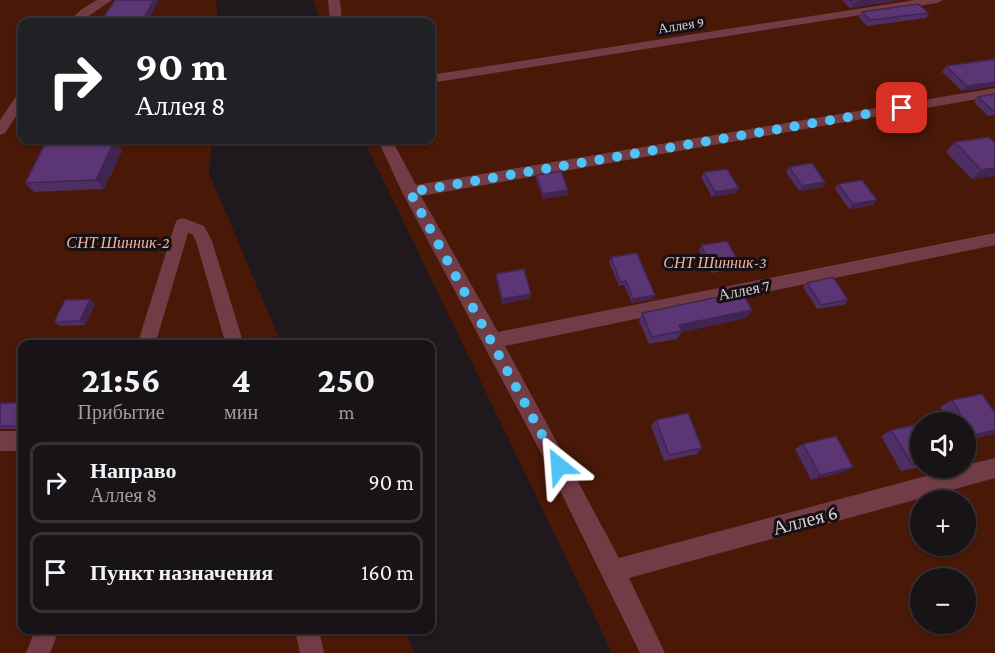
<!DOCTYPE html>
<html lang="ru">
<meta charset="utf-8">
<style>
body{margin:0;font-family:"Crimson Pro",serif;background:#242023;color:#f1f3f6;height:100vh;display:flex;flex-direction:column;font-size:22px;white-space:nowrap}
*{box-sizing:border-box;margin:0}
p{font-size:20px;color:#9e9ea1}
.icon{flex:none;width:33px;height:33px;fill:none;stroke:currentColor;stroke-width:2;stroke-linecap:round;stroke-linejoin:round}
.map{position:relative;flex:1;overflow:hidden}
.sheet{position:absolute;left:18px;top:340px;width:417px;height:294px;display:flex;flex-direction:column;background:#171316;border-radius:12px;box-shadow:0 2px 4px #0004,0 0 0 2px #363235}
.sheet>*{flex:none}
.top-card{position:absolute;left:18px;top:18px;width:417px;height:126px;border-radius:12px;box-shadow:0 2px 4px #0004,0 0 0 2px #363235;background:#202124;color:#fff;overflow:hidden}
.buttons{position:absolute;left:910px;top:412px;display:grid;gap:12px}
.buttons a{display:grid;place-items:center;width:66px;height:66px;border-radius:50%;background:#171316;box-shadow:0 2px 4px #0004,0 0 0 2px #363235;font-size:30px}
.pin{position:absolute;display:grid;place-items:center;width:51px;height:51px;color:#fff;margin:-26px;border-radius:12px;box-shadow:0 3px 9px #0006}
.me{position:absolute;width:66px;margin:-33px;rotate:332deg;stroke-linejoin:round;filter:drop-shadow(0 0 4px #0008)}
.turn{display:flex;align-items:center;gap:21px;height:126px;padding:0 18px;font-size:27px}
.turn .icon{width:78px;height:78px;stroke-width:2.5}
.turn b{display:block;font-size:42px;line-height:51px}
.eta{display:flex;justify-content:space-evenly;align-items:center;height:102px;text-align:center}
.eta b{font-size:36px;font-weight:700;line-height:42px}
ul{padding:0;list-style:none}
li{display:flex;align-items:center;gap:18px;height:81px;margin:0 12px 9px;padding:0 6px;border:3px solid #363235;border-radius:12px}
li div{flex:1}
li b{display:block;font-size:22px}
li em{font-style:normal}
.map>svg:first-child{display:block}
.green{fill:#491807;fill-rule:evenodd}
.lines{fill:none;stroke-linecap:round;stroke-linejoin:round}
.minor{fill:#723c46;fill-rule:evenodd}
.wall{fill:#4f2e64}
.shaded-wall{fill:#402551}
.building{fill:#5c3574;stroke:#402551;stroke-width:1.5}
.route{stroke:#4fc3f7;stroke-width:10;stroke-dasharray:0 18}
.labels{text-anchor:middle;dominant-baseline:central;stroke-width:6;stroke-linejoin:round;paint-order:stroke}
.far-street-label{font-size:14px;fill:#d4d0d2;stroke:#161014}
.park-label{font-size:16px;font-style:italic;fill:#f3b19b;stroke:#161014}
.street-label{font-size:16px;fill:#d4d0d2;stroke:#161014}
.near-street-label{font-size:20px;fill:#d4d0d2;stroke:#161014}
</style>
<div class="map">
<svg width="995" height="653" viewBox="0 0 995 653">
<rect width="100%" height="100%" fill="#1f191d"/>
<path class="green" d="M0,0H216L218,22H22V140H212L209,173L282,345H22V630H405L414,653H0Z
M313,0H995V653H612L364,140H430V22H320ZM921,423H966V468H921ZM921,501H966V546H921ZM921,579H966V624H921Z"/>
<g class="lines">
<path class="minor" d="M97,0H112L80,22H68L82,9Z
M328,0H340L342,22H330Z
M915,0H943L937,3L430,83V75Z
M995,88V96L421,196L498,332L995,233V245L505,346L619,558L956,468H966V465L995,458V478L629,578L665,653H640L547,464L402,192L378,140H392L416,185Z
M22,94V107L5,133L0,135V120L17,95Z
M183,218L204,226L212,241L244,345H226L196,241L192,234L188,233L155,345H137L175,224L177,220Z
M0,431H22V451H0Z
M35,630H59L50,653H26Z
M295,630H319L324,653H300Z"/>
</g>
<path class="wall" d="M842,0H900L850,8Z
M862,12L929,13L926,18L867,26L859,18Z
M995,59V86L962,91L942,72L946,66Z
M995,94V115L988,116L974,102L978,97Z
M114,141L122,151L104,189L34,192L25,183Z
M955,142L995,143V176L972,179L946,152Z
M789,167L825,182L822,187L799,191L786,172Z
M704,172L739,188L736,193L712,197L701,177Z
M536,175L568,190V195L543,199L536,179Z
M838,184L873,205L849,209L835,189Z
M701,245L740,264L737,269L711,273L699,250Z
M611,257L653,299L632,303L624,285L619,286L609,262Z
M496,274L530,298L502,304L496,278Z
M807,283L848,300L844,305L817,309L803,287Z
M95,304L85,325L60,326L54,322Z
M642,313L746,318L682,332L677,339L649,344L639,321Z
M952,400L993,434L966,440V423L947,418L940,407Z
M0,405L20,429H0Z
M656,420L702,448L697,454L664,461L651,426Z
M921,424V467L901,471L881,436L891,430Z
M803,444L853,467L844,472L811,480L795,449Z"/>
<path class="shaded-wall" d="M154,0H159L147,22H141Z
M870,0H900L850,8L853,3Z
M995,82V86L962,91L967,86Z
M114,141L122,151L104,189L96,180Z
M995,168V176L972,179L981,170Z
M825,182L822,187L799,191L802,186Z
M739,188L736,193L712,197L715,192Z
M568,190V195L543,199V194Z
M877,200L873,205L849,209L853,204Z
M531,294L530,298L502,304V299Z
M655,295L653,299L632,303L633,299Z
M90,299L95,304L85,325L80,321Z
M752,310L746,318L682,332L679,325Z
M22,417V430L18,428Z
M995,430V433L993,434L966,440V437Z
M853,467L844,472L811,480L820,475Z"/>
<path class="building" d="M115,0H154L141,22H100Z
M850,0H870L853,3Z
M918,4L929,13L870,20L862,12Z
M995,59V82L967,86L946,66Z
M995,94V111H993L978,97Z
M989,137L995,143V168L981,170L955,142Z
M114,141L96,180L25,183L45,144Z
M812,163L825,182L802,186L789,167Z
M727,169L739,188L715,192L704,172Z
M561,171L568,190L543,194L536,175Z
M862,180L877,200L853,204L838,184Z
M727,241L740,264L713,269L701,245Z
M637,253L655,295L633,299L626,281L620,282L611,257Z
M524,269L531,294L502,299L496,274Z
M833,277L848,300L821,305L807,283Z
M742,292L752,310L679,325L682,331L652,337L642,313Z
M90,299L80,321L54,322L65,300Z
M982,394L995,413V430L966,437V423H924L961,415L952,400Z
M1,403H22V417L18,428L15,426H0V405Z
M688,413L702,448L669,455L656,420Z
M921,424V465L913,466L891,430Z
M836,436L853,467L820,475L803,444Z"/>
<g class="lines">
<path class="route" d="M559,466L410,192L902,108"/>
</g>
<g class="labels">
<g class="far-street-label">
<text transform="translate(681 25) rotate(-9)">Аллея 9</text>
</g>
<g class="park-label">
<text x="118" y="242">СНТ Шинник-2</text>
<text x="715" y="262">СНТ Шинник-3</text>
</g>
<g class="street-label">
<text transform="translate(744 290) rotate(-11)">Аллея 7</text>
</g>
<g class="near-street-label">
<text transform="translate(805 520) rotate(-15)">Аллея 6</text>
</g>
</g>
</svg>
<div class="buttons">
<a><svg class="icon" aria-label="sound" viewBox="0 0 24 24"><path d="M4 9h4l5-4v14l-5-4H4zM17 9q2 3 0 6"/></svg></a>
<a>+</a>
<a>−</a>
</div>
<div class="pin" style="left:902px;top:108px;background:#d93025"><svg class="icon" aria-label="arrive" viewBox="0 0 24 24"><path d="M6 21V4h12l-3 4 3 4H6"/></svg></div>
<svg class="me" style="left:559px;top:466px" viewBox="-20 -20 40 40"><path d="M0-17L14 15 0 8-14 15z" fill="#4fc3f7" stroke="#fff" stroke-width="4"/></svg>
<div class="top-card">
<div class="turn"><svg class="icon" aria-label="right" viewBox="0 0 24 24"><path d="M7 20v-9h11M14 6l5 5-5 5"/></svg><div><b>90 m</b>Аллея 8</div></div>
</div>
<section class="sheet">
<div class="eta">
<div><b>21:56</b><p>Прибытие</p></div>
<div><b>4</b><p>мин</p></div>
<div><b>250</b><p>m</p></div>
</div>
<ul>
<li><svg class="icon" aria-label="right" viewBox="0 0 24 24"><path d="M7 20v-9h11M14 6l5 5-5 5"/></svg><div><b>Направо</b><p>Аллея 8</p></div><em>90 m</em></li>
<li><svg class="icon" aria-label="arrive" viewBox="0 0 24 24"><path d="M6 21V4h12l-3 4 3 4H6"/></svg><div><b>Пункт назначения</b></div><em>160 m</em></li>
</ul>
</section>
</div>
